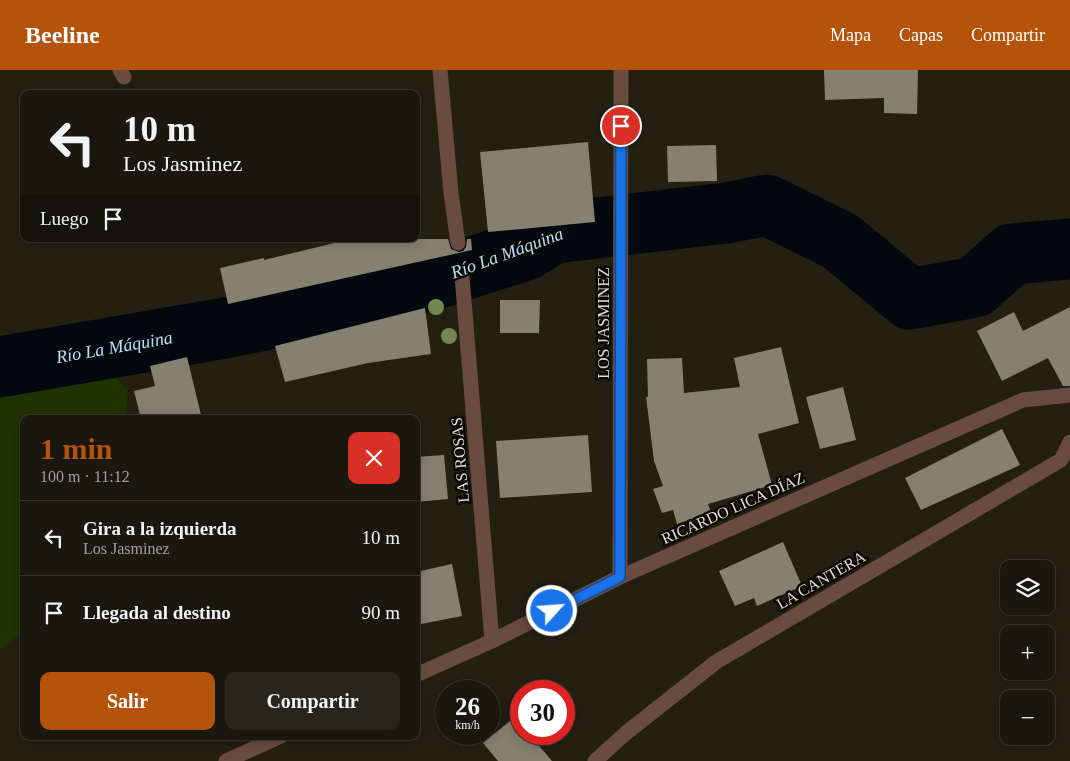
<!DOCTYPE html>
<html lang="es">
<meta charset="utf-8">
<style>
body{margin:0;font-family:Georgia,serif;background:#27251c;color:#f1f3f6;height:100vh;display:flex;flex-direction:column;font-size:19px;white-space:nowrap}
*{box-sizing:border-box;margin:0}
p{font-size:16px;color:#9fa09e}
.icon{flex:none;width:28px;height:28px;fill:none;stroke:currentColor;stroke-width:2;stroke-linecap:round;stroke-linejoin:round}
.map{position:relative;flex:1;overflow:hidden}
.details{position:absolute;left:20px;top:345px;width:400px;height:325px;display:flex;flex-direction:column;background:#1a180e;border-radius:10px;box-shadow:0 2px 12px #0003,0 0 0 1px #38372e}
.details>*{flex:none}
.hud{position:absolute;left:20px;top:20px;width:400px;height:152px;border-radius:10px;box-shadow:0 2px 12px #0003,0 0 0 1px #38372e;background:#1a180e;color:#f1f3f6;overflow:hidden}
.controls{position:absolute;left:1000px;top:490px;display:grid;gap:10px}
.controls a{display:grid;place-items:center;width:55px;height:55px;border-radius:10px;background:#1a180e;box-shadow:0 2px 12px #0003,0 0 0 1px #38372e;font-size:25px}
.speed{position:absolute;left:435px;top:610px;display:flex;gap:10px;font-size:25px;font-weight:700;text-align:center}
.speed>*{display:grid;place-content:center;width:65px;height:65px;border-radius:50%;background:#1a180e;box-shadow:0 2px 12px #0003,0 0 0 1px #38372e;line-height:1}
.speed small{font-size:12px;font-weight:400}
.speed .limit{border:8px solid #d22;background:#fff;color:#111}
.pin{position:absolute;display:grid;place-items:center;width:42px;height:42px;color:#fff;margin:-21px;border:2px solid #fff;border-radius:50%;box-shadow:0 1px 5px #0007}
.me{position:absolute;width:55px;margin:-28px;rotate:64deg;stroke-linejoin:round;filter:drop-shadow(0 0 4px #0008)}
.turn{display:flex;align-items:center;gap:18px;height:105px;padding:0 20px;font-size:22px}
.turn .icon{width:65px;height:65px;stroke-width:2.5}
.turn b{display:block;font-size:35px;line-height:42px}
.then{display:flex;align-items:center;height:48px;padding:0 20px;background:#0003;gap:10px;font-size:19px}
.round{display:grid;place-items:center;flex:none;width:52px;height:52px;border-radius:10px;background:#27251c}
.summary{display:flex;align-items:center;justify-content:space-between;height:85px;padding:0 20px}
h1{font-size:30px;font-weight:600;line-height:38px;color:#b45309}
.primary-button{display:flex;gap:10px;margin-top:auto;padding:10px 20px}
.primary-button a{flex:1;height:58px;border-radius:10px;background:#b45309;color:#fff;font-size:20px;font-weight:600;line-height:58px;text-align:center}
.primary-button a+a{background:#27251c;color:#f1f3f6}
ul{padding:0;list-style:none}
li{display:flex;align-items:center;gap:15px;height:75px;padding:0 20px;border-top:1px solid #38372e}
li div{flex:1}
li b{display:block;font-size:19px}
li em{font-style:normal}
header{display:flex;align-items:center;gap:30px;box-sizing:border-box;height:70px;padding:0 25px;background:#b45309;color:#fff}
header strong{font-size:24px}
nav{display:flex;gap:28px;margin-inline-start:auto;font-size:18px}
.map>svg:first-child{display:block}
.green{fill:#203200}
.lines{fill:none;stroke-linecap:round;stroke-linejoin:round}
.river{stroke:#02090e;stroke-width:61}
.building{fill:#858171}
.minor{stroke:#694b40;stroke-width:15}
.tree{fill:#73874e}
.route-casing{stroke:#114b97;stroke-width:12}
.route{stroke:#1a73e8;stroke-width:9}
.labels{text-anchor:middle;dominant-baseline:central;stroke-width:5;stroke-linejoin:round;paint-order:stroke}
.street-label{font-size:16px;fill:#dfddd4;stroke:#0b0905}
.water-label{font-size:18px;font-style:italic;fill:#b5e1f3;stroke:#0b0905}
</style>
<header>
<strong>Beeline</strong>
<nav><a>Mapa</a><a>Capas</a><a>Compartir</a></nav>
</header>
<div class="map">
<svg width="1070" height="691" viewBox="0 0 1070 691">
<rect width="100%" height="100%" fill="#232012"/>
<path class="green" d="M81,257L128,322L126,349H24V562L0,579V276Z"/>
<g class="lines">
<path class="river" id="s1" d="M0,297L225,258L336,235L438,208L526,180L554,163L726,143L767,135L840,171L910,229L975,217L1012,184L1070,179"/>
</g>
<path class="building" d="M824,0H918L917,44L884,43V28L825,30Z
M588,72L595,152L488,162L480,82Z
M716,75L717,111L668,112L667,76Z
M351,169H448L451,179L459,182L463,181L466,177L467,169H471L472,180L228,234L220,198L264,188V190Z
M500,230H540L539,263H500Z
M1070,237V316H1063L1048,288L1002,311L977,261L1014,242L1023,261Z
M425,238L431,284L368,293L285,312L275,276Z
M781,277L799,353L758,364L772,415L708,434L711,442L677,454L673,440L662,443L653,419L663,416L654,391L646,327H648L647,289L682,288L684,323L740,317L734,288Z
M187,287L202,349H141L134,321L155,316L150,296Z
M843,317L856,370L820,379L806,327Z
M1002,359L1020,395L921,440L905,408Z
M588,365L592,422L500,428L496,371Z
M444,385L448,429L416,432V387Z
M783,472L802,516L757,536L754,528L735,536L719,501Z
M452,494L462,546L416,555V502Z
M515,647L521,654V664H529L552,691H498L483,673Z"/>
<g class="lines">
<path class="minor" d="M120,0L124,7
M440,0L451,123L458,173
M462,206L492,571
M620,507L621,0
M416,605L492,571L620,507L1023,330L1070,325
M226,691L281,666
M595,691L626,663L716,592L1061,390L1070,372"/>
</g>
<g class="tree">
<circle cx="436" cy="237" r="8"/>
<circle cx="449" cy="266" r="8"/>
</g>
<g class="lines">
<defs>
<path id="route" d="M552,541L620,507L621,56"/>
</defs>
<use href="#route" class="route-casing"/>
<use href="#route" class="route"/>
</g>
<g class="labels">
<g class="street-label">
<text transform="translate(603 253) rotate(-90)">LOS JASMINEZ</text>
<text transform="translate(460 390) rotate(-95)">LAS ROSAS</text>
<text transform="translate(733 438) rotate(-24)">RICARDO LICA DÍAZ</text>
<text transform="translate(821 510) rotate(-30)">LA CANTERA</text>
</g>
<g class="water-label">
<text transform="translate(507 183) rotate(-20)">Río La Máquina</text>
<text stroke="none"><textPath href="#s1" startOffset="116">Río La Máquina</textPath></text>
</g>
</g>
</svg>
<div class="controls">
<a><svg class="icon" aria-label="layers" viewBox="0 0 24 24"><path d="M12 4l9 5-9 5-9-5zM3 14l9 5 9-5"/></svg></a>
<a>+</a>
<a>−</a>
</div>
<div class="speed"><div>26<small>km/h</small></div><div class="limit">30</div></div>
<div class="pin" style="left:621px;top:56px;background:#d93025"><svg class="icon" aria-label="arrive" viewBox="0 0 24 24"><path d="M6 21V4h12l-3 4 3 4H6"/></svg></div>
<svg class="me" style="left:552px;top:541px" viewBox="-20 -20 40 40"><circle r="17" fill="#1a73e8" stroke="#fff" stroke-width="3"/><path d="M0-11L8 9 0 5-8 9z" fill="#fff"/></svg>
<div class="hud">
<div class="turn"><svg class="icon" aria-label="left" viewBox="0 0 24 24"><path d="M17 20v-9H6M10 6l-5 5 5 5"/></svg><div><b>10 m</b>Los Jasminez</div></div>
<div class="then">Luego<svg class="icon" aria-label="arrive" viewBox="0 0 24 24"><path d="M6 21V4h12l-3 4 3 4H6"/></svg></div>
</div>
<section class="details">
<div class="summary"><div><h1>1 min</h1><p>100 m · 11:12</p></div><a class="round" style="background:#d93025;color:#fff"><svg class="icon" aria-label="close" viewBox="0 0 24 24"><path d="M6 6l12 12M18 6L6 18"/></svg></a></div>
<ul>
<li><svg class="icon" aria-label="left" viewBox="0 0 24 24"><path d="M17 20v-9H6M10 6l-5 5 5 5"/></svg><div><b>Gira a la izquierda</b><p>Los Jasminez</p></div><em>10 m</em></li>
<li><svg class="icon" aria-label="arrive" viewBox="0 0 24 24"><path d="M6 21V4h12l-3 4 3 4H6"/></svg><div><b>Llegada al destino</b></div><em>90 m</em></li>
</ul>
<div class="primary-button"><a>Salir</a><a>Compartir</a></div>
</section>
</div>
